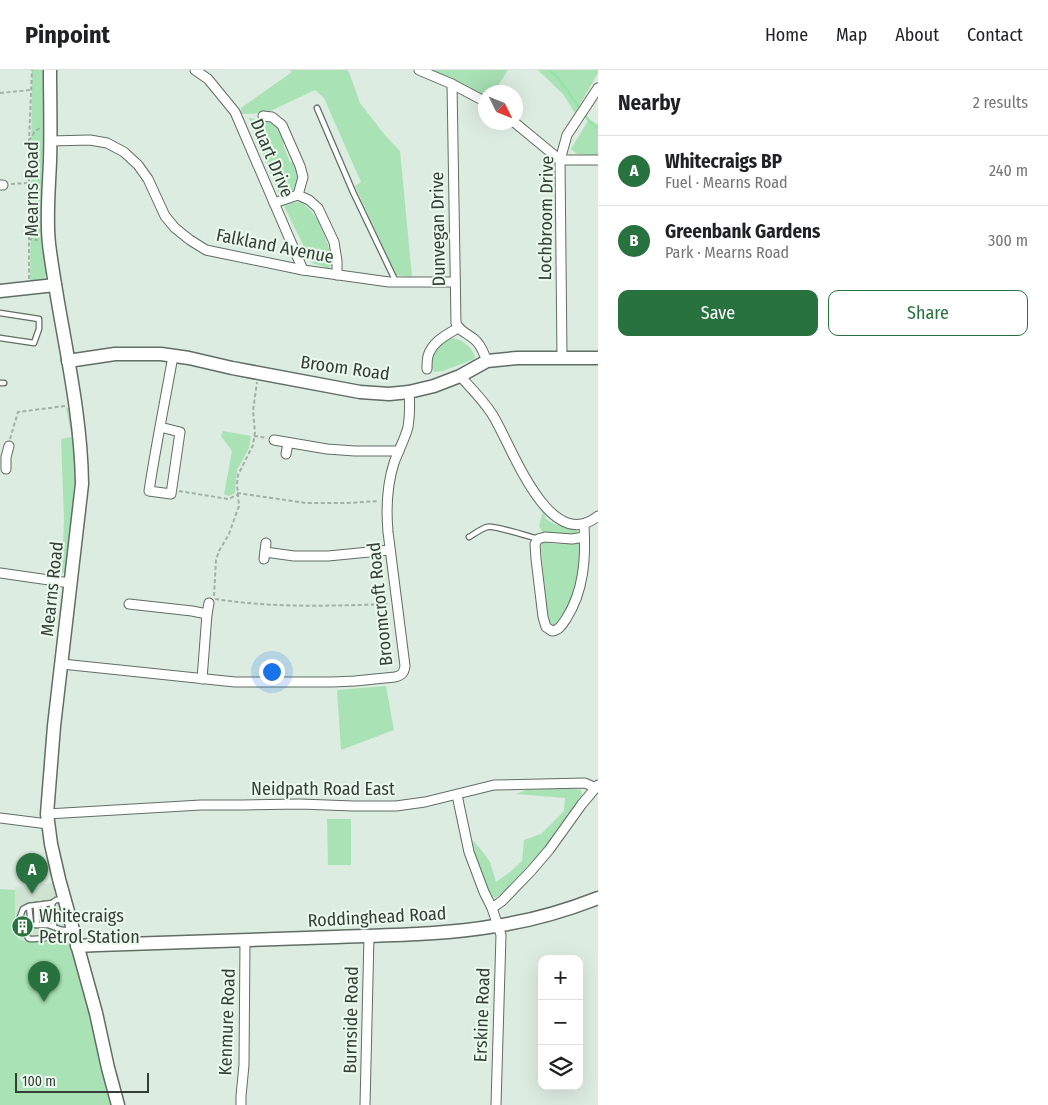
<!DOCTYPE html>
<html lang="en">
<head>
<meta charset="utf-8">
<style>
  body { margin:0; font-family:"Fira Sans Condensed",sans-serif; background:#f2f2f2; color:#202124 }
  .controls { position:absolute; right:15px; bottom:15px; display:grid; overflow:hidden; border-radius:10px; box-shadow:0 5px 20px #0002 }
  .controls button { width:45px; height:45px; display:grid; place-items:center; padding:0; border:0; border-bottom:1px solid #e0e0e0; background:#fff; color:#202124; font:25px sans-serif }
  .compass { position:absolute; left:478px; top:15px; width:45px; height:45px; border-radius:50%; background:#fff; box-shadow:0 5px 20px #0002; rotate:133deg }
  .scale { position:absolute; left:15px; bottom:12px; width:134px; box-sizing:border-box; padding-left:5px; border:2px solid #373e39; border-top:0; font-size:14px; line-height:18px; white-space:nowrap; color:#373e39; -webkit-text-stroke:4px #eafaed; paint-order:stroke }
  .you { position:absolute; left:271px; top:601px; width:18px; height:18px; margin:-12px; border:4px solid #fff; border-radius:50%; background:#1a73e8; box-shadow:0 0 0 8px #1a73e833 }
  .badge { display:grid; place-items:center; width:32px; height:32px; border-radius:50%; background:#28723f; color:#fff; font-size:16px; font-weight:700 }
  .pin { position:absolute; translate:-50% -41px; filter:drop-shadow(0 1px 2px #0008) }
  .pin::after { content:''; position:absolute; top:26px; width:18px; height:15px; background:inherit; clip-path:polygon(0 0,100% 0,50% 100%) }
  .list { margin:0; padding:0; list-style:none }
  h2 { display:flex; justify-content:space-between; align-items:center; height:65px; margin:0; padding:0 20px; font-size:21px }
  h2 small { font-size:16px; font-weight:400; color:#757577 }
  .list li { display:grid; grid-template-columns:32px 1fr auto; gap:15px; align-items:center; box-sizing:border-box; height:70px; padding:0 20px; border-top:1px solid #e0e0e0 }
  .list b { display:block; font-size:19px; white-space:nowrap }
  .list p { margin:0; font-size:16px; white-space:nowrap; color:#757577 }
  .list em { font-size:16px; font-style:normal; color:#757577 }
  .actions { display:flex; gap:10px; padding:15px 20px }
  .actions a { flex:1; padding:11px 0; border:1px solid #28723f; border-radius:10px; text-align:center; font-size:18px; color:#28723f }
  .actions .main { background:#28723f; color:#fff }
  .icon { flex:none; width:28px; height:28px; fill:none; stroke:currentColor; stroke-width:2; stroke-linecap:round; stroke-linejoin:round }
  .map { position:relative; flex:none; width:598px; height:1035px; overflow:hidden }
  header { display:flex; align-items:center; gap:30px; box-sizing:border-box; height:70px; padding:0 25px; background:#fff; border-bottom:1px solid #e0e0e0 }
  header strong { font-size:24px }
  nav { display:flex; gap:28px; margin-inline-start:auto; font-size:18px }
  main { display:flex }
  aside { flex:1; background:#fff }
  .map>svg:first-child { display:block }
  .built { fill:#cee3d2 }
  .green { fill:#a9e2b5 }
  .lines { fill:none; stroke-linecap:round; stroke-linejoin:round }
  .stream { stroke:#93e4a6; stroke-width:2.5 }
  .lane-casing { stroke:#606e63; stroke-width:7 }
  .street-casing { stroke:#606e63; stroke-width:11 }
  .secondary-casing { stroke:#606e63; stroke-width:15 }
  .path { stroke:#a4b0a7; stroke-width:2; stroke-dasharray:4 2.5; stroke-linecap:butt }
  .lane { stroke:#fff; stroke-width:4.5 }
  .street { stroke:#fff; stroke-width:9 }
  .secondary { stroke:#fff; stroke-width:12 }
  .labels { text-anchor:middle; stroke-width:4; stroke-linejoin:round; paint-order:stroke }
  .street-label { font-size:18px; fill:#373e39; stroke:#eafaed }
  .poi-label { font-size:18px; fill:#373e39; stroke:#eafaed; text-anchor:start }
</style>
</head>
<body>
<header>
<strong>Pinpoint</strong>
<nav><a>Home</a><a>Map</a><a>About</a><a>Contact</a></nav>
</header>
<main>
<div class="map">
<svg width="598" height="1035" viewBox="0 0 598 1035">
  <rect width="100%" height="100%" fill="#ddece0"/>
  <path class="built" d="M 54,813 L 66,868 L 65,869 L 29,872 L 18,869 L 15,853 L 15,817 Z"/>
  <g class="green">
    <path d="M 32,0 L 45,0 L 44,152 L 41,175 L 43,177 L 47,203 L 43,211 L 30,214 Z"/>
    <path d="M 290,0 L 347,0 L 349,2 L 360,33 L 384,64 L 400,81 L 412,207 L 396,205 L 355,116 L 361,112 L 324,28 L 315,20 L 266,43 L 241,44 L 241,38 L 292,2 Z"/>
    <path d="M 433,0 L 508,0 L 494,22 L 486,22 L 485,26 Z"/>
    <path d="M 538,0 L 598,0 L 598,3 L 575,43 L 563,24 Z"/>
    <path d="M 249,48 L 270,51 L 278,54 L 285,71 L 283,75 L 290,92 L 296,91 C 297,96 300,103 300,108 C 299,118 289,124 280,127 Z"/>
    <path d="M 589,49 L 598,55 L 598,86 L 577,84 L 571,79 Z"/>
    <path d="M 301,132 C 306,136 311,140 315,146 C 324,158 330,181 333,195 L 328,198 L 312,193 L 284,136 L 292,133 Z"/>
    <path d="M 451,268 C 463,269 470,276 475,286 L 474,289 L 443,301 L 434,302 L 430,291 C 435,280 441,274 451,268 Z"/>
    <path d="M 69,337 L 74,355 L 77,413 L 67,500 L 62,504 L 64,449 L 61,369 L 72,367 L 66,338 Z"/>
    <path d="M 223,361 L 251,366 L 249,378 L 237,400 L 235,423 L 229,426 L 224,424 L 232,381 L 221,366 Z"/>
    <path d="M 543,441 L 546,449 L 556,455 L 576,458 L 578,464 L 569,466 L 544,464 L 539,456 Z"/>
    <path d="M 545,472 L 554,474 L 579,473 L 582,475 L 575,525 L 558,555 L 550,555 L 547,541 L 541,478 L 542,473 Z"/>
    <path d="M 386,616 L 394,660 L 341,680 L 337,620 Z"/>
    <path d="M 572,718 L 581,720 L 582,725 L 548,774 L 502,824 L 495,828 C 482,818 476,786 472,770 L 480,778 L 490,792 L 496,812 L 510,802 L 522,791 L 524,770 L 541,764 L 564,741 L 565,728 L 516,724 L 526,720 Z"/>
    <path d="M 327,749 L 351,749 L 351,795 L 328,795 Z"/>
    <path d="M 0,819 L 15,820 L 15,853 L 18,869 L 29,872 L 65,869 L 66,868 L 81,903 L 112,1035 L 0,1035 Z"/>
  </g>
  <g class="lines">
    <g class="stream">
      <path d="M 549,0 L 558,8 L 581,40"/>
      <path d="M 584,44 L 590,52 L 598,58"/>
    </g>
    <defs>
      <g id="lane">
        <path d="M 317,38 L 353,122 L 396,212"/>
        <path d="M 0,243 L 39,249 L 39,259 L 34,273 L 0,268"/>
        <path d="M 0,313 L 4,313"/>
        <path d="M 469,467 C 474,464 481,459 487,457 C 494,455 527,466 538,469"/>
        <path d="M 62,829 L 56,830 L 52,833 L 29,836 L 31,855 L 48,855 L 62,860 L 71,860"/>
        <path d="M 52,833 L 54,856"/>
        <path d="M 44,834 L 45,855"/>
        <path d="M 36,835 L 37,855"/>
        <path d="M 29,836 L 23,839 L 20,847 L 28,868 L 30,869 C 43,868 52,870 62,860"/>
      </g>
      <g id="street">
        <path d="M 195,0 L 208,9 L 235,42 L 303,200"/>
        <path d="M 419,0 L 452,14 L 486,32"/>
        <path d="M 452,14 L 456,253 C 459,261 467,263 474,269 C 481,274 484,284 487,291"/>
        <path d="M 263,46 L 272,47 L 282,55 L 300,96 L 303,107 L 298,125 L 309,130 L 318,138 L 334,172 L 337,191 L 337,205"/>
        <path d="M 514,52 L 560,90 L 598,90"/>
        <path d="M 50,71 L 90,70 L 107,73 L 124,82 L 138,95 L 148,109 L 165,146 L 175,158 L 190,170 L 206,180 L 303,200 L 389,212 L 455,212"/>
        <path d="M 0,115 L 3,115"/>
        <path d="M 274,133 L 298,125"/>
        <path d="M 562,288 L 560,90 L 567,65 L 598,18"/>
        <path d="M 427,299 C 427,295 427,290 428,286 C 432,272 446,265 458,258"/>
        <path d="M 460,306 C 471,318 483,330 492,344 C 511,373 548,486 598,446"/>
        <path d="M 160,357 L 180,362 L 171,424 L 149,421 C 156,375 165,331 173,286"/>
        <path d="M 274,370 L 327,379 L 355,381 L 399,381"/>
        <path d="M 286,384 L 288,373"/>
        <path d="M 6,399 L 6,387 L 9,376"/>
        <path d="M 584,455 C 586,488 584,521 566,549 C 562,555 559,560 552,561 L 546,557 L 543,547 L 536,489 L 535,474 L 538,469 L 545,467 L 572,469 L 584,467"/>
        <path d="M 265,482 L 294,486 L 328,486 L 390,480"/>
        <path d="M 264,489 L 266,473"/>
        <path d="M 0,503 L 70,513"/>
        <path d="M 129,534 L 192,541 L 207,544"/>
        <path d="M 62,594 L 235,612 L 332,612 L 355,611 L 395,607 C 402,605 404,603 405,596 L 388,462 C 386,439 387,415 394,393 C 398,381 405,369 408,357 C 410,345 410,334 409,322"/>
        <path d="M 202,609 L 207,544 L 209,533"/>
        <path d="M 457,725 L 469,782 L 484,822 L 492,838"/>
        <path d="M 47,744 L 201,735 L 243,735 L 300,734 L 353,736 L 396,736 L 425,732 L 494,715 L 585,713 L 596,718"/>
        <path d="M 0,748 L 48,754"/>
        <path d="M 241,1035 L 241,1026 L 244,995 L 245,870"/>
        <path d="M 365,1035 L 369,866"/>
        <path d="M 496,1035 L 501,865 L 492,838 L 502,831 L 531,801 L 549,780 L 582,734 L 598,715"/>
      </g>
      <g id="secondary">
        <path d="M 50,0 C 50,30 51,61 50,91 C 49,118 46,147 49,174 C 59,254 81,333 82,414 L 54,656 L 47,744 L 51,774 L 59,809 L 96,943 L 108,998 L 118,1035"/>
        <path d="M 0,221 L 55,215"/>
        <path d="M 68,291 L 115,284 L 161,284 L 189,288 L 232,298 L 360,322 L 389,324 L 409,322 L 434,316 L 460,306 L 487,291 L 517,288 L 598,288"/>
        <path d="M 77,876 L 97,875 C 176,873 256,870 336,867 C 389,865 443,865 495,856 C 530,851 565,841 598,828"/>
      </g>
    </defs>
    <use href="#lane" class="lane-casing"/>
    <use href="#street" class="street-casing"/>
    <use href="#secondary" class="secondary-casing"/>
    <g class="path">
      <path d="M 0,23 L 31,20"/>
      <path d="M 29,71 L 35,61 L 40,58"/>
      <path d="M 11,114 L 28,113"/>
      <path d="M 28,169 L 38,170"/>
      <path d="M 29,209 L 29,71 L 32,0"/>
      <path d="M 254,366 L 267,368"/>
      <path d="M 10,369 L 18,342 L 65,336"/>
      <path d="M 179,421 L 228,429 L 237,425"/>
      <path d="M 237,423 L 306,433 L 348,433 L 379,431"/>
      <path d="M 214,526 L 216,490 L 219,481 L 229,464 L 235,447 L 239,436 L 237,414 L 238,405 L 253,375 L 255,362 L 253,341 L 257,312"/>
      <path d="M 215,529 C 272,538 331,536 388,534"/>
    </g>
    <use href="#lane" class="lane"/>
    <use href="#street" class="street"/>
    <use href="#secondary" class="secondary"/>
  </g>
  <defs>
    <symbol id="building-disc" viewBox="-11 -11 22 22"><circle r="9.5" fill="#28723f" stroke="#eafaed"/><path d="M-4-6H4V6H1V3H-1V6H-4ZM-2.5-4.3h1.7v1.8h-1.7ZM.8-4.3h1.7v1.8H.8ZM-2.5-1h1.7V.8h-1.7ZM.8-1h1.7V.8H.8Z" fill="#fff"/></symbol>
  </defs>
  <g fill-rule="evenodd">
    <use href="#building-disc" x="10" y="844" width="25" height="25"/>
  </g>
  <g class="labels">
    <g class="street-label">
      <text transform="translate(272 88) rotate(67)" y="6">Duart Drive</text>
      <text transform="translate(32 119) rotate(-90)" y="6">Mearns Road</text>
      <text transform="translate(546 148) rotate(-89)" y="6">Lochbroom Drive</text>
      <text transform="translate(438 159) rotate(-91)" y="6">Dunvegan Drive</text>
      <text transform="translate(275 176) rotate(11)" y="6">Falkland Avenue</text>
      <text transform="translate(345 298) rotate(8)" y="6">Broom Road</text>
      <text transform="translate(52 519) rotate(-84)" y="6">Mearns Road</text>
      <text transform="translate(380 534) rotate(-96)" y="6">Broomcroft Road</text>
      <text x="323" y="725">Neidpath Road East</text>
      <text transform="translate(377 847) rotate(-3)" y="6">Roddinghead Road</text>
      <text transform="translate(482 945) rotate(-88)" y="6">Erskine Road</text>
      <text transform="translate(351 950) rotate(-89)" y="6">Burnside Road</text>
      <text transform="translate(227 952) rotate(-88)" y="6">Kenmure Road</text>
    </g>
    <g class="poi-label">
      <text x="39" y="852">Whitecraigs<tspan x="39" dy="21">Petrol Station</tspan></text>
    </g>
  </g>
</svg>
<div class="controls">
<button>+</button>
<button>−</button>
<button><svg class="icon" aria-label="layers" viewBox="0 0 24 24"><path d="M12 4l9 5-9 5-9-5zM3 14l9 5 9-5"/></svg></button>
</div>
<svg class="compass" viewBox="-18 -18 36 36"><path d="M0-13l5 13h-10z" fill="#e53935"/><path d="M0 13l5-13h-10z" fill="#757577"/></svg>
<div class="scale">100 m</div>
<div class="you"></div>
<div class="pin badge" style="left:32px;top:824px">A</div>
<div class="pin badge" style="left:44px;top:932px">B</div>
</div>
<aside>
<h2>Nearby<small>2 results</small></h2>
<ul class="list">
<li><span class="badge">A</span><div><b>Whitecraigs BP</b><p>Fuel · Mearns Road</p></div><em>240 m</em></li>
<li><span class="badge">B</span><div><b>Greenbank Gardens</b><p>Park · Mearns Road</p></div><em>300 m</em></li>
</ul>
<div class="actions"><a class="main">Save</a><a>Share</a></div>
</aside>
</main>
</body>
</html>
